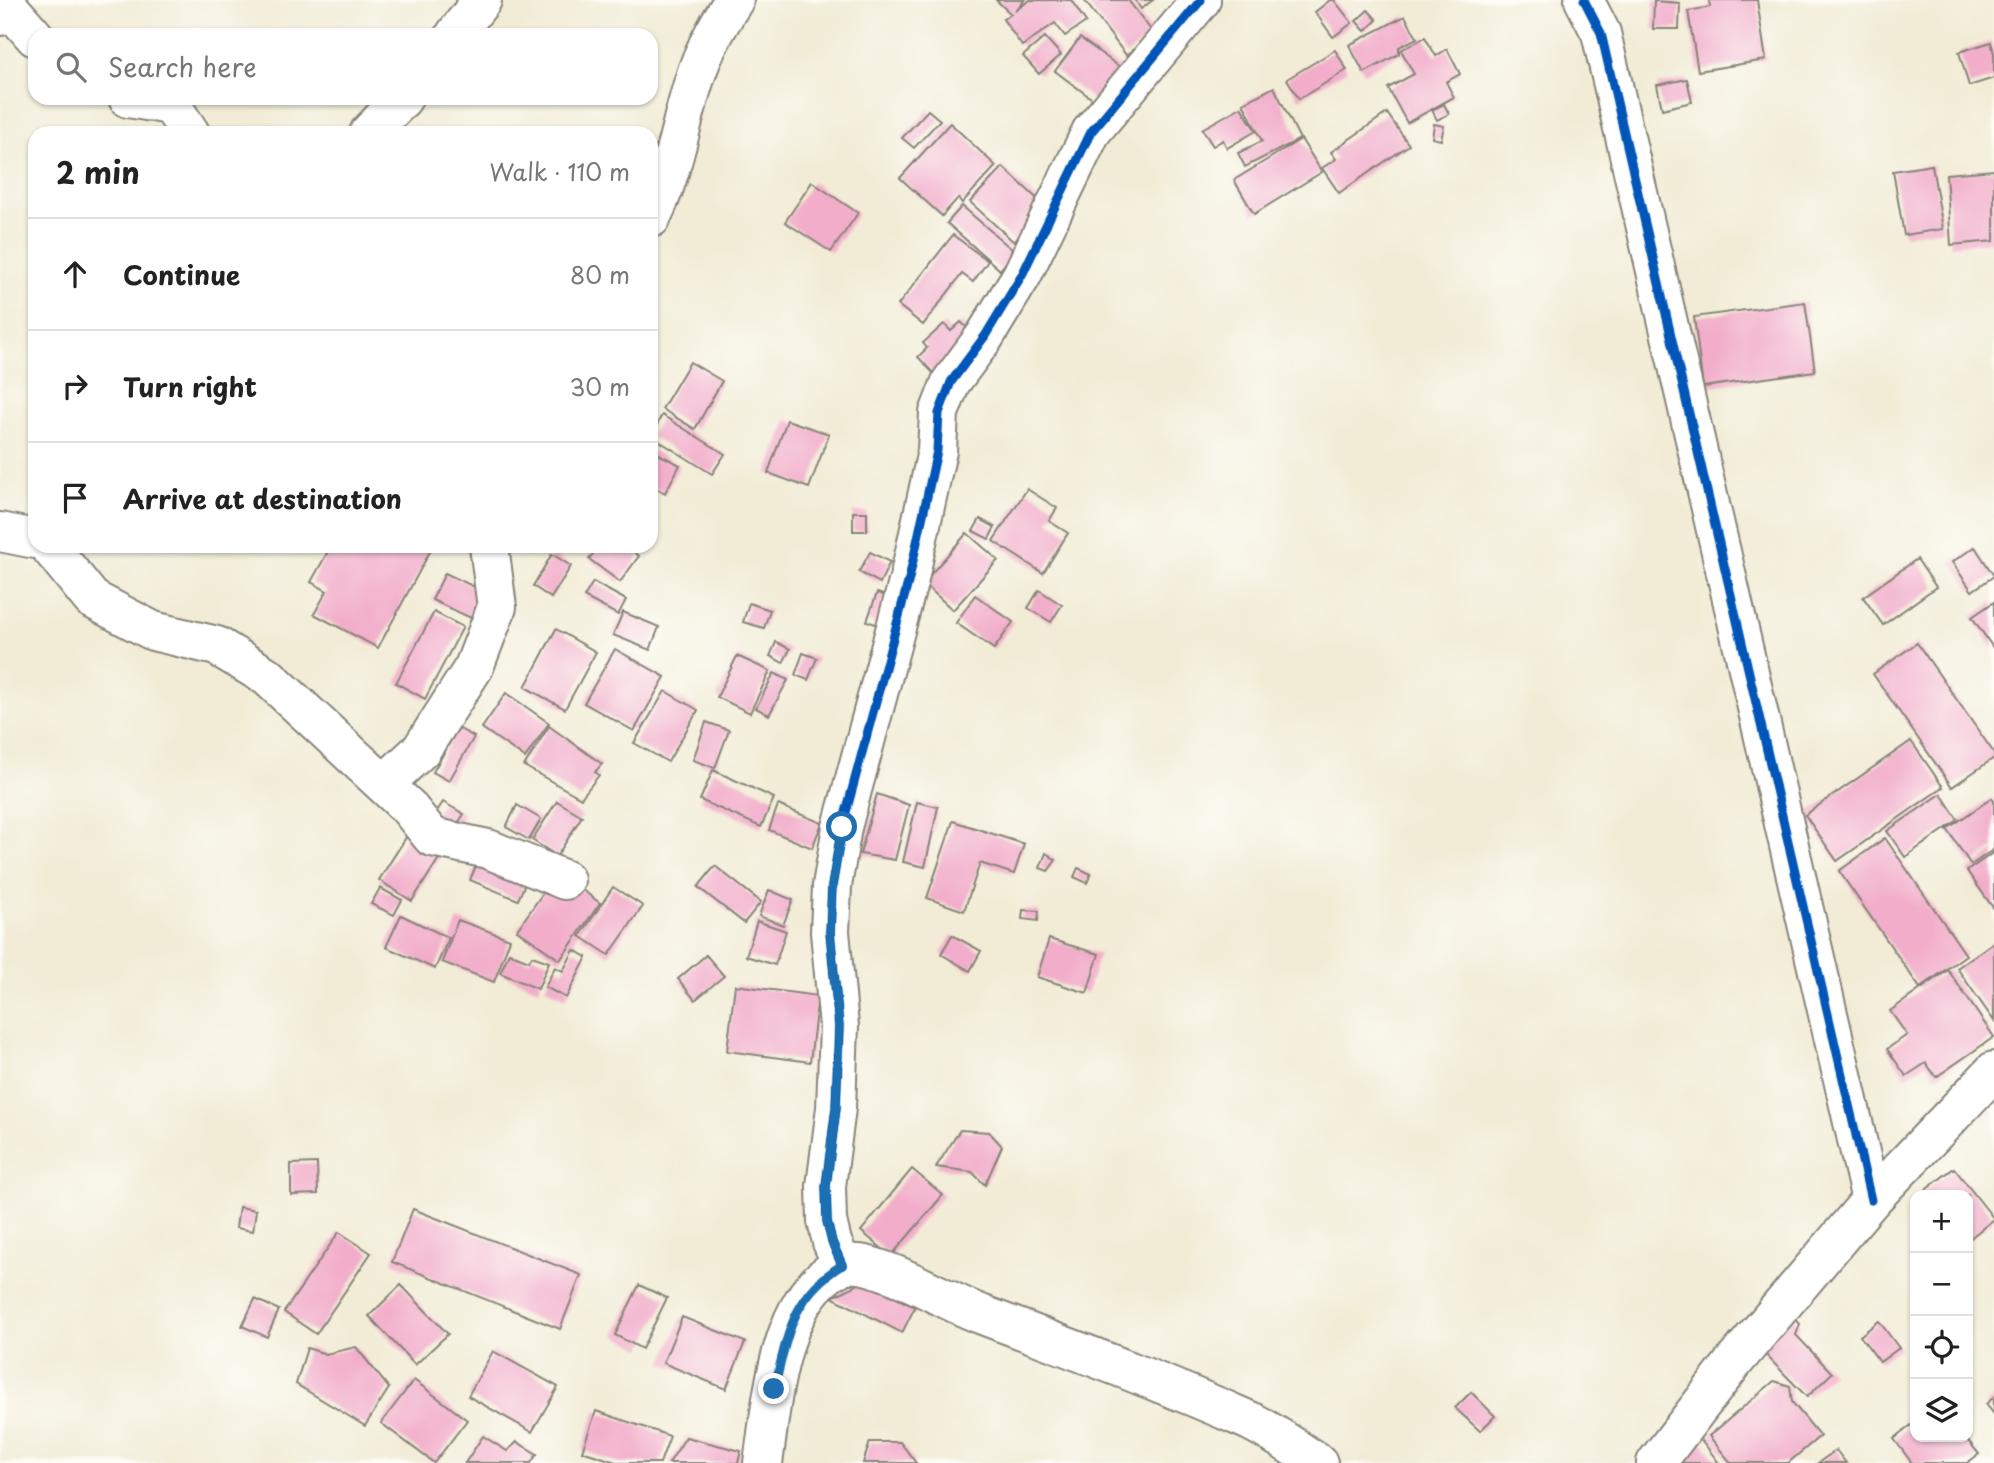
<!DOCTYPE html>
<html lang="en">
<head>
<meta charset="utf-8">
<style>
  body { margin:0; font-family:"Playpen Sans",sans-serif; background:#f2f2f2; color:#222 }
  .controls { position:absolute; right:21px; bottom:21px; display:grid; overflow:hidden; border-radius:14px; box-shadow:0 2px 5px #0004 }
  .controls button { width:63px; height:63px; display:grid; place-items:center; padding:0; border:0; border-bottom:2px solid #e0e0e0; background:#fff; color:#222; font:35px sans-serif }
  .stop { position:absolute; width:21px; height:21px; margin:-16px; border:5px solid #1f6fb2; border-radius:50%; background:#fff }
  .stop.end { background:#1f6fb2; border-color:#fff; box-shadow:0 2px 7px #0008 }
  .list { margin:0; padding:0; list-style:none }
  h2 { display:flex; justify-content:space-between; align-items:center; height:91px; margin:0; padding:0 28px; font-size:30px }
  h2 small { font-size:23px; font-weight:400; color:#767676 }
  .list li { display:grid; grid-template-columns:46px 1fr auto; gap:21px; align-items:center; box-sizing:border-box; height:112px; padding:0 28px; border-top:2px solid #e0e0e0 }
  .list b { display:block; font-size:26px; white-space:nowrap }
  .list em { font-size:23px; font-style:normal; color:#767676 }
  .icon { flex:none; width:38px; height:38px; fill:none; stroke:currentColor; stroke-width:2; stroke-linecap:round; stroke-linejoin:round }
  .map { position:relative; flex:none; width:1994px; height:1463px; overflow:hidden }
  .search { position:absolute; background:#fff; box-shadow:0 2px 5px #0004; left:28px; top:28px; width:630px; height:77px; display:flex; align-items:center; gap:18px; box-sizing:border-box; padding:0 24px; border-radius:21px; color:#767676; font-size:26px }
  .panel { position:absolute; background:#fff; box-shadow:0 2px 5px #0004; left:28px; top:126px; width:630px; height:427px; border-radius:21px }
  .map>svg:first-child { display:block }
  .building { fill:#f2adca }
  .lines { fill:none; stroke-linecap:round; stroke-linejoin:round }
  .minor-casing { stroke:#878479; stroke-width:42 }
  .minor { stroke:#fff; stroke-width:38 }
  .cycleway-casing { stroke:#fdfcf7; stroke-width:13 }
  .cycleway { stroke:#0057b8; stroke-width:9 }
  .route { stroke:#1f6fb2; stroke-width:9 }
</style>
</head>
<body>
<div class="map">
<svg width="1994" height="1463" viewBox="0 0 1994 1463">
  <rect width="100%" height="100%" fill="#fdfcf7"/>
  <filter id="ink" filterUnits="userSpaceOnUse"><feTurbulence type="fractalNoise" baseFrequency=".0143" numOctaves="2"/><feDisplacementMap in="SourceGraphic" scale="14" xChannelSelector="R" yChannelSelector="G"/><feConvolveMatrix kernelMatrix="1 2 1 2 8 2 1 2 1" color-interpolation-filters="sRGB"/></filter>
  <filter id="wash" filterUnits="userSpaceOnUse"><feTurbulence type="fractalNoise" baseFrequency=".00686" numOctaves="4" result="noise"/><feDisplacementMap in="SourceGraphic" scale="28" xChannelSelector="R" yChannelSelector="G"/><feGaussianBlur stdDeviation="1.57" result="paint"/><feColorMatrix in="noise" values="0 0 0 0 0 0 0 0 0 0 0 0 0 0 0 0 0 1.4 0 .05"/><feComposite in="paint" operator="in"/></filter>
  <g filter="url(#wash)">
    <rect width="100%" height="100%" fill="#f2ecd6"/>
    <g id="blocks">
      <g class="building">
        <path d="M 996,0 L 1025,0 L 1015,11 L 1030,0 L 1071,0 L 1086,22 L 1065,36 L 1055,23 L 1022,46 L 1003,19 L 1011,14 Z"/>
        <path d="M 1084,0 L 1128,0 L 1154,34 L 1126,55 Z"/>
        <path d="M 1135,0 L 1153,0 L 1141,9 Z"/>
        <path d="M 1330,0 L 1334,0 L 1352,23 L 1333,37 L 1315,12 Z"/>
        <path d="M 1709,0 L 1757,0 L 1766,60 L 1698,71 L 1688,11 L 1710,7 Z"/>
        <path d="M 1654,1 L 1680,3 L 1679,29 L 1653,29 Z"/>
        <path d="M 1368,10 L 1377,20 L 1365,31 L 1356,21 Z"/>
        <path d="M 1405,16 L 1417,38 L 1399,47 L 1399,54 L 1364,73 L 1349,45 Z"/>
        <path d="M 1045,37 L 1061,55 L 1039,74 L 1023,56 Z"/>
        <path d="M 1425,37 L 1436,56 L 1447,49 L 1460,74 L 1446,82 L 1454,97 L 1407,123 L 1388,88 L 1414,74 L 1401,50 Z"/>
        <path d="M 1080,38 L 1128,73 L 1103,107 L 1055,71 Z"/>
        <path d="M 1991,42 L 1994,53 L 1994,78 L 1969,86 L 1959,52 Z"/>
        <path d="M 1335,50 L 1347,70 L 1299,99 L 1287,79 Z"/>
        <path d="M 1687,79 L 1692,102 L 1662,109 L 1657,85 Z"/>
        <path d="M 1274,87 L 1300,139 L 1245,167 L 1238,153 L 1262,141 L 1243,103 Z"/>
        <path d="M 1444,104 L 1449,114 L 1437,120 L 1432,110 Z"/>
        <path d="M 1241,107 L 1256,131 L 1227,148 L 1223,140 L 1213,146 L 1202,129 Z"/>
        <path d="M 928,110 L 940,120 L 914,148 L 902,138 Z"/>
        <path d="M 1387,113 L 1409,145 L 1339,193 L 1322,168 L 1336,159 L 1331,152 Z"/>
        <path d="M 950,123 L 996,166 L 962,203 L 958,198 L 942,216 L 900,178 Z"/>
        <path d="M 1434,124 L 1444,126 L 1441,140 L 1432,138 Z"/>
        <path d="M 1301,139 L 1322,172 L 1254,214 L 1234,180 Z"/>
        <path d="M 1932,165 L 1943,229 L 1904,235 L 1893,171 Z"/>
        <path d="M 1003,167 L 1046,207 L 1014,242 L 970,202 Z"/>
        <path d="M 1994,170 L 1994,241 L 1951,245 L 1946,174 Z"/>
        <path d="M 812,182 L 858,213 L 831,252 L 785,222 Z"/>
        <path d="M 962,206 L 1015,252 L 1000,270 L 947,223 Z"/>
        <path d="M 953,235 L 988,261 L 973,282 L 962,274 L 923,325 L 898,305 Z"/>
        <path d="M 1805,302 L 1815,371 L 1703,387 L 1694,317 Z"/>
        <path d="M 961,322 L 977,338 L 934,374 L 918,357 L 927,348 L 923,343 L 944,324 L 951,331 Z"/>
        <path d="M 690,362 L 722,381 L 695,429 L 662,409 Z"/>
        <path d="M 662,415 L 725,454 L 712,474 L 651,436 Z"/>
        <path d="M 787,420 L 829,434 L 809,488 L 768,473 Z"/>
        <path d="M 651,450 L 680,465 L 665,493 L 651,486 Z"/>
        <path d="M 1027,489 L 1057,508 L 1049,521 L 1068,533 L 1043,573 L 993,541 Z"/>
        <rect x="853" y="512" width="14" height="19"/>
        <path d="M 980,519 L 995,527 L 989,539 L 973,531 Z"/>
        <path d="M 967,533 L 998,560 L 953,610 L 923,583 Z"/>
        <path d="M 331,546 L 433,546 L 378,648 L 314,614 L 327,591 L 311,582 Z"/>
        <path d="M 599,546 L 625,546 L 639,556 L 620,582 L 589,559 Z"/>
        <path d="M 1975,547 L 1994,576 L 1972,591 L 1952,562 Z"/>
        <path d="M 870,552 L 890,562 L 880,583 L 859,572 Z"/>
        <path d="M 552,554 L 571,566 L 551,598 L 533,586 Z"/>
        <path d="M 1917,559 L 1936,587 L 1883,625 L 1863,597 Z"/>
        <path d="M 445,573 L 483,591 L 471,618 L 432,600 Z"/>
        <path d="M 593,582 L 626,600 L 618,615 L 584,597 Z"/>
        <path d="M 1039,590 L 1062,605 L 1051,622 L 1028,608 Z"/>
        <path d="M 877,593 L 896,599 L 886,628 L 867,621 Z"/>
        <path d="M 975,595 L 1013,622 L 994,649 L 956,623 Z"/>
        <path d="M 1994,602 L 1994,649 L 1972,617 Z"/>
        <path d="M 749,603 L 770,610 L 764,628 L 743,622 Z"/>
        <path d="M 434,612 L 463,627 L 425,699 L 396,683 Z"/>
        <path d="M 623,612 L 659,627 L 650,650 L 613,635 Z"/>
        <path d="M 556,629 L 596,652 L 565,709 L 525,687 Z"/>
        <path d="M 776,642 L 790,649 L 783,663 L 770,656 Z"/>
        <path d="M 1917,643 L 1994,753 L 1994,758 L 1952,787 L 1873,674 Z"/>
        <path d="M 615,649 L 665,677 L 634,731 L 584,703 Z"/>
        <path d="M 803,653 L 817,658 L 808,680 L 795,675 Z"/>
        <path d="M 737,656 L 770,671 L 750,713 L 717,697 Z"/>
        <path d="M 774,673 L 788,680 L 769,715 L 756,708 Z"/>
        <path d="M 665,691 L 698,710 L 668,762 L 634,743 Z"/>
        <path d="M 506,693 L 549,723 L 525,758 L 482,728 Z"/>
        <path d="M 706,722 L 729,730 L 715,768 L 693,760 Z"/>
        <path d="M 549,726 L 602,764 L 595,772 L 599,775 L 581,798 L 524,766 Z"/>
        <path d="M 458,728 L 474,737 L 449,781 L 433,772 Z"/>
        <path d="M 1911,741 L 1943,787 L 1837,861 L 1805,815 Z"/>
        <path d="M 713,770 L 774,798 L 761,827 L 700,800 Z"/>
        <path d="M 877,794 L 909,805 L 895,860 L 860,854 Z"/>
        <path d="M 1941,794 L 1958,820 L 1905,857 L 1887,831 Z"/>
        <path d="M 1992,798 L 1994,801 L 1994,849 L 1971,865 L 1947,829 Z"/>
        <path d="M 557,801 L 582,816 L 557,856 L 532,840 Z"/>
        <path d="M 443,802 L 464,814 L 451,834 L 430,822 Z"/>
        <path d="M 917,802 L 938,807 L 925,867 L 903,862 Z"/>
        <path d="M 517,805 L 541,819 L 529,840 L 506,827 Z"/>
        <path d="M 778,805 L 822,823 L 812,848 L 769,830 Z"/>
        <path d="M 953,821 L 1024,844 L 1014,874 L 980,863 L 964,911 L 927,898 Z"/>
        <path d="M 412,828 L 445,849 L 412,901 L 379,880 Z"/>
        <path d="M 1885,838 L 1966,955 L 1920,988 L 1839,871 Z"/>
        <path d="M 1994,852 L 1994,909 L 1967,871 Z"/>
        <path d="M 1046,853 L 1056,860 L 1048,871 L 1040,868 Z"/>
        <path d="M 480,856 L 528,877 L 518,900 L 470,880 Z"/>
        <path d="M 715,866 L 761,902 L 744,923 L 698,887 Z"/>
        <path d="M 1078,868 L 1091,874 L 1087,883 L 1074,877 Z"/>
        <path d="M 552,880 L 574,884 L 600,903 L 560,960 L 517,930 Z"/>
        <path d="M 613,887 L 643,906 L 609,955 L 580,936 Z"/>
        <path d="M 380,888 L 402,900 L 394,915 L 371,904 Z"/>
        <path d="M 769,890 L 793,900 L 783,925 L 759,916 Z"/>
        <path d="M 1023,910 L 1039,911 L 1038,921 L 1022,919 Z"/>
        <path d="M 401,915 L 449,938 L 435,969 L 386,947 Z"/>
        <path d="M 458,920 L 510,939 L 494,982 L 442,962 Z"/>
        <path d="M 757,921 L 786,931 L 775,965 L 746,956 Z"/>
        <path d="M 952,935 L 981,951 L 970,971 L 941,954 Z"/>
        <path d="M 1049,939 L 1099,954 L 1087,993 L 1037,977 Z"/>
        <path d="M 1994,942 L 1994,1021 L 1957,968 Z"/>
        <path d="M 574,950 L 587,957 L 566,998 L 545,987 L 555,967 L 563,971 Z"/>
        <path d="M 509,953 L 529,961 L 532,956 L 549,962 L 538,989 L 500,973 Z"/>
        <path d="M 706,955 L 724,976 L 695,1000 L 678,979 Z"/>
        <path d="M 1948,970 L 1994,1037 L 1936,1077 L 1926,1063 L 1906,1076 L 1887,1049 L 1907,1035 L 1890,1011 Z"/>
        <path d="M 735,985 L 818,996 L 810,1062 L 727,1051 Z"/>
        <path d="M 960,1130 L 989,1132 L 1002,1146 L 985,1185 L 972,1172 L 936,1167 Z"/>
        <path d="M 317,1163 L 318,1194 L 291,1195 L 291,1164 Z"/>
        <path d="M 1954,1168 L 1994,1219 L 1968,1240 L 1968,1195 L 1919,1195 Z"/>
        <path d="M 912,1169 L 943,1195 L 891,1256 L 861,1231 Z"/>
        <path d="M 239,1207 L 256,1210 L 253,1231 L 236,1228 Z"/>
        <path d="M 413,1209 L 581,1275 L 560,1329 L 392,1262 Z"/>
        <path d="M 339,1232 L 371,1253 L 316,1334 L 284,1312 Z"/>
        <path d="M 863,1282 L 915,1307 L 902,1333 L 832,1297 Z"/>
        <path d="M 401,1285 L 448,1334 L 415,1365 L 369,1316 Z"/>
        <path d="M 639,1285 L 667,1298 L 642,1349 L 615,1335 Z"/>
        <path d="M 255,1299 L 279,1310 L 267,1337 L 242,1326 Z"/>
        <path d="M 1789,1312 L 1800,1324 L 1796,1335 L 1832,1373 L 1807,1397 L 1755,1344 Z"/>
        <path d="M 682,1317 L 745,1342 L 726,1389 L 663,1363 Z"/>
        <path d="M 1879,1321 L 1899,1348 L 1880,1362 L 1860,1336 Z"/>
        <path d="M 356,1347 L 389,1388 L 365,1426 L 296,1384 L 307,1348 L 326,1354 Z"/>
        <path d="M 493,1351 L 558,1387 L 532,1432 L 468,1396 Z"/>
        <path d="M 414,1380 L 467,1420 L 434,1463 L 381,1423 Z"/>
        <path d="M 1774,1381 L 1790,1386 L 1792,1402 L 1820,1436 L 1788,1463 L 1731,1463 L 1709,1436 Z"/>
        <path d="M 1471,1392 L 1495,1416 L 1480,1431 L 1455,1408 Z"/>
        <path d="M 1994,1397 L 1994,1414 L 1986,1404 Z"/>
        <path d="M 596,1411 L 670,1436 L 660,1463 L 619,1463 L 582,1451 Z"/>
        <path d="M 1915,1422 L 1915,1437 L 1965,1437 L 1979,1454 L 1967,1463 L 1912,1463 L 1894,1439 Z"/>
        <path d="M 1693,1429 L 1719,1463 L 1670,1463 Z"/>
        <path d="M 483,1436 L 507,1451 L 517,1442 L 537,1454 L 531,1463 L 465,1463 Z"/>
        <path d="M 686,1437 L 741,1451 L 738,1463 L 669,1463 Z"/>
        <path d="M 870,1442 L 900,1442 L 916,1463 L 863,1463 Z"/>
        <path d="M 1836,1450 L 1846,1463 L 1818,1463 Z"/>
      </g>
    </g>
  </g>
  <g filter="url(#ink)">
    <use href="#blocks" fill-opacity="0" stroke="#878479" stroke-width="2"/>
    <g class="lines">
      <defs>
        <g id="minor">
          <path d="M 1584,0 L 1601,33 L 1871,1200"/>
          <path d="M 0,16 L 7,5 L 35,37"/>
          <path d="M 455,35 L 482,0"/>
          <path d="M 128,98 L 171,105 L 190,133"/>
          <path d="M 369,133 L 403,98"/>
          <path d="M 651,218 C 673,175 680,124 695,78 C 703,51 719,23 734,0"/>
          <path d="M 0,532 L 35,539"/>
          <path d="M 49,546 L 92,599 L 153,631 L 217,646 L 268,677 L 408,807 L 432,837 L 488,849 L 565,880"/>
          <path d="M 384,784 L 421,750 L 474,667 L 497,607 L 489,546"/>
          <path d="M 842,1265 L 832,1242 L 827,1221 L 826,1186 L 836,1108 L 839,1026 L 830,932 L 832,886 L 842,827 L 909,579 L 937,451 L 939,413 L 951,382 L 985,336 L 1022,275 L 1091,132 L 1201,0"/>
          <path d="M 763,1463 C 772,1403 778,1298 839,1267 C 846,1263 858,1263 865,1265 C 906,1275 943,1300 983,1315 C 1072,1349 1162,1382 1250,1421 C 1273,1432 1296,1449 1318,1463"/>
          <path d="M 1656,1463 L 1733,1363 L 1871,1200 L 1994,1071"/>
        </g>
      </defs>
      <use href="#minor" class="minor-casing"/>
      <use href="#minor" class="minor"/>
      <defs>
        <g id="cycleway">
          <path d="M 1584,0 L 1601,33 L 1871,1200"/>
          <path d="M 842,1265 L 832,1242 L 827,1221 L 826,1186 L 836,1108 L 839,1026 L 830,932 L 832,886 L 842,827 L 909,579 L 937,451 L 939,413 L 951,382 L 985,336 L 1022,275 L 1091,132 L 1201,0"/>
        </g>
      </defs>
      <use href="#cycleway" class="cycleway-casing"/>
      <use href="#cycleway" class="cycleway"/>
    </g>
  </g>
  <g class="lines" filter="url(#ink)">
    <path class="route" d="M 774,1389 C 788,1335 791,1297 842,1265 L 832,1242 L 827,1221 L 826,1186 L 836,1108 L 839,1026 L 830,932 L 832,886 L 842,827"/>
  </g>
</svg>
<div class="controls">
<button>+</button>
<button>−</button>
<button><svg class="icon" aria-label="locate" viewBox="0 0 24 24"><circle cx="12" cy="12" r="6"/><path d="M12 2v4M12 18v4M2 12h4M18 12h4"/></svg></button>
<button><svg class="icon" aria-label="layers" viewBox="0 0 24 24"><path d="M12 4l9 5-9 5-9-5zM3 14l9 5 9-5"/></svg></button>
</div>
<div class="stop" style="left:842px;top:827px"></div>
<div class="stop end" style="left:774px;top:1389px"></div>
<div class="search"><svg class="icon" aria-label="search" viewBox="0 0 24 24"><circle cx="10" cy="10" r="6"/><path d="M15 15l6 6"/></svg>Search here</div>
<section class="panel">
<h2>2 min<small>Walk · 110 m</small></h2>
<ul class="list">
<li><svg class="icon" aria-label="ahead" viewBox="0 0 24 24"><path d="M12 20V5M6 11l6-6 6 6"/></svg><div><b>Continue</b></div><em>80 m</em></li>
<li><svg class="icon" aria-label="right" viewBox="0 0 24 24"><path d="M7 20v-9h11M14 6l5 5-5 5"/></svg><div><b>Turn right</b></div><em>30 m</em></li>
<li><svg class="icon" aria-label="arrive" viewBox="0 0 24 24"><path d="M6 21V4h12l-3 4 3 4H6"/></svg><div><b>Arrive at destination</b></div></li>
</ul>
</section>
</div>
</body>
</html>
